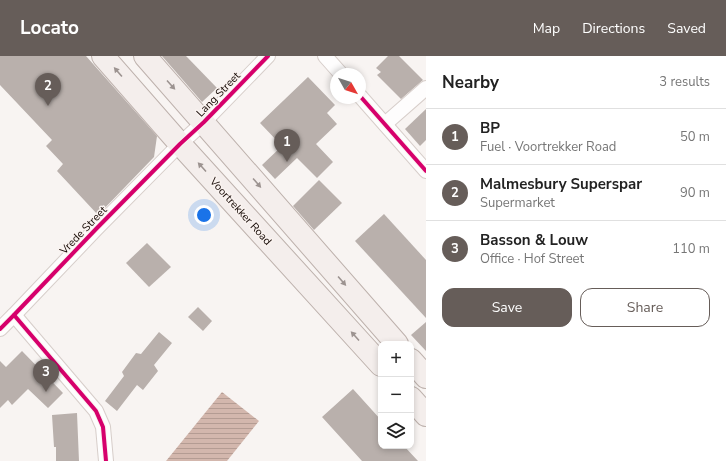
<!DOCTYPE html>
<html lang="en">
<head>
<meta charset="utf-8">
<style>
  body { margin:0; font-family:"Nunito Sans",sans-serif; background:#f2f2f2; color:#222 }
  .controls { position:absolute; right:12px; bottom:12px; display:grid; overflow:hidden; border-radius:8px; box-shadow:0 2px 6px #0003 }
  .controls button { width:36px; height:36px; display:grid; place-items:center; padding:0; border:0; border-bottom:1px solid #e0e0e0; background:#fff; color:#222; font:20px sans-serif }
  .compass { position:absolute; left:330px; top:12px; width:36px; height:36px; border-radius:50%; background:#fff; box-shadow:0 2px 6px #0003; rotate:129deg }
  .you { position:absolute; left:204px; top:159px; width:14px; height:14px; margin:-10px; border:3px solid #fff; border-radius:50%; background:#1a73e8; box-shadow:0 0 0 6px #1a73e833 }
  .badge { display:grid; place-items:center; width:26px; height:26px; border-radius:50%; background:#665d59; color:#fff; font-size:13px; font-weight:700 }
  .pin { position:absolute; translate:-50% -33px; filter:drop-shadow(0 1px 2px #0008) }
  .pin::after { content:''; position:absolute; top:21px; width:14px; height:12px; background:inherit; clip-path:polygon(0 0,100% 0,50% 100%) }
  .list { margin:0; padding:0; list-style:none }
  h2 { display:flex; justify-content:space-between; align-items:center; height:52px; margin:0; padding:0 16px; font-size:17px }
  h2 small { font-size:13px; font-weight:400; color:#767676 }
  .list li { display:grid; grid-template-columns:26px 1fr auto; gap:12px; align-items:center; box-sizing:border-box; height:56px; padding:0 16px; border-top:1px solid #e0e0e0 }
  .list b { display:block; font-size:15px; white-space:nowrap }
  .list p { margin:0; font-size:13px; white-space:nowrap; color:#767676 }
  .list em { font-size:13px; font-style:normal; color:#767676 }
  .actions { display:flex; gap:8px; padding:12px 16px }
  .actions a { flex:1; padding:9px 0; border:1px solid #665d59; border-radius:12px; text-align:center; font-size:14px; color:#665d59 }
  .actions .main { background:#665d59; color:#fff }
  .icon { flex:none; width:22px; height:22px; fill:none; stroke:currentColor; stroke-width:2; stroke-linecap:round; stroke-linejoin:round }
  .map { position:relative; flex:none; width:426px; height:405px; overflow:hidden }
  header { display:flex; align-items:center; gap:24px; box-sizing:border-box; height:56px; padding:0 20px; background:#665d59; color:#fff }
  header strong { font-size:19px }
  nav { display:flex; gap:22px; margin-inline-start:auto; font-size:14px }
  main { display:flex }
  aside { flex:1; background:#fff }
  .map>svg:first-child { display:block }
  .water { fill:url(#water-rules) }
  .building { fill:#b9b0ac }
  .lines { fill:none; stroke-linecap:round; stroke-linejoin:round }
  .minor-casing { stroke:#d7ceca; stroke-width:16 }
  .primary-casing { stroke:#bdb1ac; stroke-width:24 }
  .minor { stroke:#fefdfd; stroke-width:14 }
  .primary { stroke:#f4eeec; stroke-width:22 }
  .cycleway-casing { stroke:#faf3f0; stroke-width:6 }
  .cycleway { stroke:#d6006c; stroke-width:4 }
  .oneway { fill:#9c9390 }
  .labels { text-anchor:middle; stroke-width:3; stroke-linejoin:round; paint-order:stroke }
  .street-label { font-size:11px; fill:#170b06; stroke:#faf3f0 }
</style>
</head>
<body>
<header>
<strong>Locato</strong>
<nav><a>Map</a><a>Directions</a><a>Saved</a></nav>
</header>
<main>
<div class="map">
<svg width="426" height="405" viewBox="0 0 426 405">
  <defs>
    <pattern id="water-rules" width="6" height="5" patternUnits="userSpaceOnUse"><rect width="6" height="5" fill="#d3b7ad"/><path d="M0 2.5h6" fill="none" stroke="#b49c93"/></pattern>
  </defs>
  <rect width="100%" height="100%" fill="#f8f4f2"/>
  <path class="water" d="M 222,336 L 259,365 L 227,405 L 166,405 Z"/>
  <g class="building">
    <path d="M 0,0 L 86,0 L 157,80 L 154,101 L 98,159 L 57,115 L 63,108 L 46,90 L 52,84 L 0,29 Z"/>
    <path d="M 162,0 L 186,0 L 217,32 L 202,46 Z"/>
    <path d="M 388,0 L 399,0 L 423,24 L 401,43 L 377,19 L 381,16 L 376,12 Z"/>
    <path d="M 308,21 L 335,49 L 327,57 L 337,68 L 316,88 L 333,106 L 317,122 L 297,102 L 275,123 L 262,109 L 282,90 L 260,67 Z"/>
    <path d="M 426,53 L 426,84 L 420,90 L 405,73 Z"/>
    <path d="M 319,124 L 342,147 L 314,174 L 293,150 Z"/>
    <path d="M 384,158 L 426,204 L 426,262 L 355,185 Z"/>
    <path d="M 147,187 L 171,211 L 149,231 L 126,207 Z"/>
    <path d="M 198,251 L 212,265 L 203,275 L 188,261 Z"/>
    <path d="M 426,266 L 426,295 L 411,279 Z"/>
    <path d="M 159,276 L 172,287 L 154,309 L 158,315 L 143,334 L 137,329 L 117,355 L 105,345 L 124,320 L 122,316 L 136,297 L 141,298 Z"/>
    <path d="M 22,295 L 63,337 L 48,352 L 28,333 L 12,349 L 8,344 L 0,352 L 0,305 L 6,311 Z"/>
    <path d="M 353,333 L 381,364 L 381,390 L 404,390 L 418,405 L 362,405 L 322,361 Z"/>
    <path d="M 77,357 L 79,405 L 56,405 L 56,391 L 54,391 L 52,359 Z"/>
  </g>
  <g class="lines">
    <defs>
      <g id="minor">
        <path d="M 325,0 L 341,18"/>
        <path d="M 360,40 L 426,115"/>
        <path d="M 385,68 L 426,32"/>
        <path d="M 14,259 L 96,355 L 103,371 L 106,405"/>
        <path d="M 0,273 L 14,259 L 96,173 L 180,88 L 204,66 L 268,0"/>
      </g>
      <g id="primary">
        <path d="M 103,0 L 180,88 L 381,309"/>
        <path d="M 145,0 L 397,288"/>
        <path d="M 411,304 L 426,321"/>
        <path d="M 411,342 L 426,359"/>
      </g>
    </defs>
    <use href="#minor" class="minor-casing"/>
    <use href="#primary" class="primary-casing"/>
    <use href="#minor" class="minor"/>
    <use href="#primary" class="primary"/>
    <defs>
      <g id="cycleway">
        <path d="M 360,40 L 426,115"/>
        <path d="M 14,259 L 96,355 L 103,371 L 106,405"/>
        <path d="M 0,273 L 14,259 L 96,173 L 180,88 L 204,66 L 268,0"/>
      </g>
    </defs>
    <use href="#cycleway" class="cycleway-casing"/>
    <use href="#cycleway" class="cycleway"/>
  </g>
  <defs><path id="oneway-solid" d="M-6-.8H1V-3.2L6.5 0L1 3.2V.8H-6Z"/></defs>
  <g class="oneway">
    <use href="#oneway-solid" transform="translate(118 16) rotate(-131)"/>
    <use href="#oneway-solid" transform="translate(171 29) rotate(48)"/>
    <use href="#oneway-solid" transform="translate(202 111) rotate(-132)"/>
    <use href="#oneway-solid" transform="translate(257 127) rotate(49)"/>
    <use href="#oneway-solid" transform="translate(342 225) rotate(49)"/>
    <use href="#oneway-solid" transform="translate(355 280) rotate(-132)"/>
  </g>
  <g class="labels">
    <g class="street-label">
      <text transform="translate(218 38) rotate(-46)" y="4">Lang Street</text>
      <text transform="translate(241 155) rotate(48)" y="4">Voortrekker Road</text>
      <text transform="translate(83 174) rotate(-46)" y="4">Vrede Street</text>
    </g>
  </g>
</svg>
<div class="controls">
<button>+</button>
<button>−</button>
<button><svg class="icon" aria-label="layers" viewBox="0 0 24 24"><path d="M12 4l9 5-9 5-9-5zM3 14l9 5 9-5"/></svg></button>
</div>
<svg class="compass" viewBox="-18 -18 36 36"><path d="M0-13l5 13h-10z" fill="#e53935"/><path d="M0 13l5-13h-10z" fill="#767676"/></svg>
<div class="you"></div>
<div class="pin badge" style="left:287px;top:106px">1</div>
<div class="pin badge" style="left:48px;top:50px">2</div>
<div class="pin badge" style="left:46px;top:336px">3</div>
</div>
<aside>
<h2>Nearby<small>3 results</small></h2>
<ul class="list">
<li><span class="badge">1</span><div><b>BP</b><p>Fuel · Voortrekker Road</p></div><em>50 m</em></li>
<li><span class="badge">2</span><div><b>Malmesbury Superspar</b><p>Supermarket</p></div><em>90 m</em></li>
<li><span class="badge">3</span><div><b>Basson &amp; Louw</b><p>Office · Hof Street</p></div><em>110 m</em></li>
</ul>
<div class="actions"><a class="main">Save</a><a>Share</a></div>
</aside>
</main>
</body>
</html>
